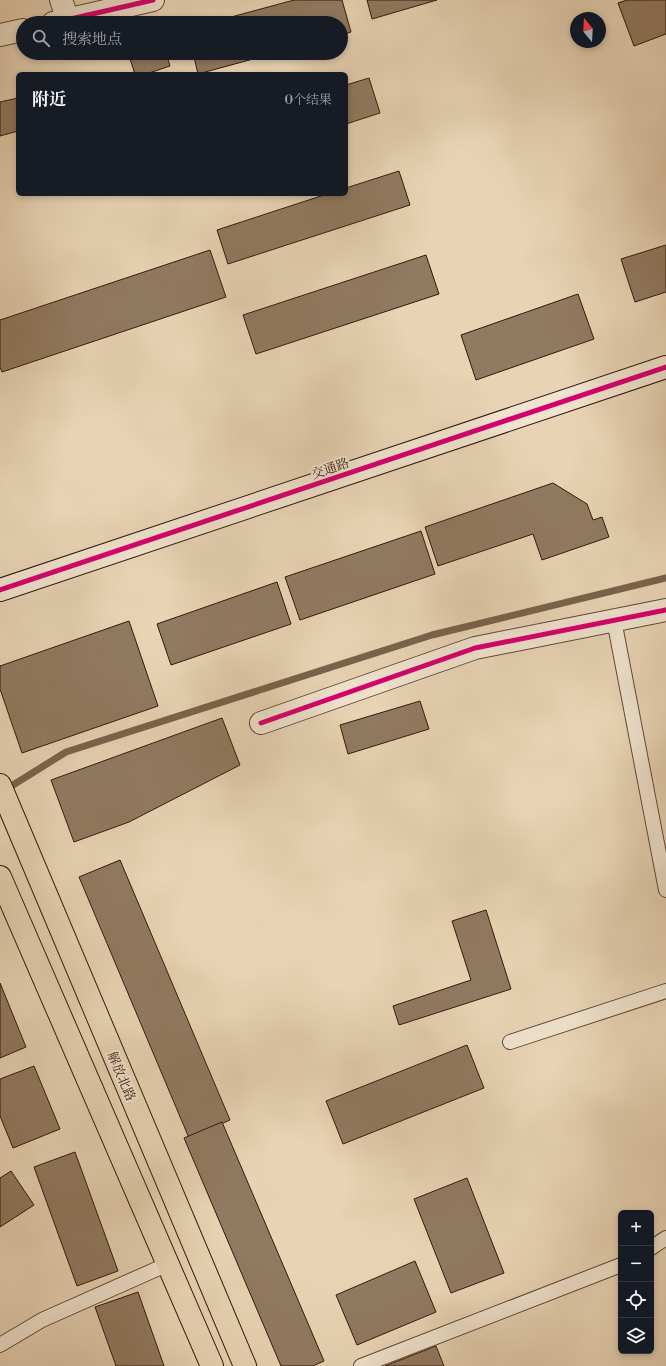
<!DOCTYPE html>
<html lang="zh">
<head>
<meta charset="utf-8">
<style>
  body { margin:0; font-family:"Libre Bodoni","Noto Serif SC",serif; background:#20242c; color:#f1f3f6 }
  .controls { position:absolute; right:12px; bottom:12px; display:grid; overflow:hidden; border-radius:6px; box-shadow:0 2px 6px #0003 }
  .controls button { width:36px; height:36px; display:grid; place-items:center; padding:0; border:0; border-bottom:1px solid #363941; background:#171b24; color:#f1f3f6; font:20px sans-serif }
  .compass { position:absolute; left:570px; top:12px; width:36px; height:36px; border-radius:50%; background:#171b24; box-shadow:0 2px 6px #0003; rotate:342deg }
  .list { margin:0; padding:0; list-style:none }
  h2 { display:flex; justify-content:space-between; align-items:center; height:52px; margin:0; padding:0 16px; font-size:17px }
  h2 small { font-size:13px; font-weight:400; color:#9ea1a6 }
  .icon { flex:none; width:22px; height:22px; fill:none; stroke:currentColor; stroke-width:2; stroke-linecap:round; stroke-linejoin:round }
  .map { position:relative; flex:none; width:666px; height:1366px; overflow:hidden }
  .search { position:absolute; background:#171b24; box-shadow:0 2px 6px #0003; left:16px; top:16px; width:332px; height:44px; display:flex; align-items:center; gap:10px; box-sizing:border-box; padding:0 14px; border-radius:22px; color:#9ea1a6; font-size:15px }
  .panel { position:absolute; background:#171b24; box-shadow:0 2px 6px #0003; left:16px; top:72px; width:332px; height:124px; border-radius:6px }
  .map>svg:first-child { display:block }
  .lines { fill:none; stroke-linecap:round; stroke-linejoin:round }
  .stream { stroke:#7a634c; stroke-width:7 }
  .building { fill:#917a62; stroke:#331908 }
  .lane-casing { stroke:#604833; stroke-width:16 }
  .street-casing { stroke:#604833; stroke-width:24 }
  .secondary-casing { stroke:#331908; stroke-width:24 }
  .primary-casing { stroke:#331908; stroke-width:24 }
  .lane { stroke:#f0e3cf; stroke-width:14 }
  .street { stroke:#f0e3cf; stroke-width:22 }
  .secondary { stroke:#f0e3cf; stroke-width:22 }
  .primary { stroke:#e8d4b5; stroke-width:22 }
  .cycleway-casing { stroke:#f0e3cf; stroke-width:8 }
  .cycleway { stroke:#d6006c; stroke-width:5 }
  .labels { text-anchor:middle; stroke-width:4; stroke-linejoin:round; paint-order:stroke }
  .street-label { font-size:13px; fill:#331908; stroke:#f0e3cf }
</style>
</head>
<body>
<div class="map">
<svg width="666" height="1366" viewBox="0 0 666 1366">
  <rect width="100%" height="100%" fill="#e8d4b5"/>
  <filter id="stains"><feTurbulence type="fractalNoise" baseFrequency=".005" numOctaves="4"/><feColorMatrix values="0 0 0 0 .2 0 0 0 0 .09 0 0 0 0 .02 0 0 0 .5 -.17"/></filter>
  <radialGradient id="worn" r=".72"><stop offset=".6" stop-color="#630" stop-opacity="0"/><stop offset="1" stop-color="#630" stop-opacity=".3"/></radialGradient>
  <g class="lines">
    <path class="stream" d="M 5,790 L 66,752 L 432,635 L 666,578"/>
  </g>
  <g class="building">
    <path d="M 294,0 L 342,0 L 351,32 L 341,35 L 341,23 L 209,23 Z"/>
    <path d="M 367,0 L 437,0 L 372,19 Z"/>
    <path d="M 627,0 L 666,0 L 666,34 L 634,46 L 618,3 Z"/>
    <path d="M 154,17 L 156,23 L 134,23 Z"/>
    <path d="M 128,53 L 166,53 L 170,66 L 146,74 L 135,74 Z"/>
    <path d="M 193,53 L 275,53 L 198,74 Z"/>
    <path d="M 369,78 L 380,113 L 346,124 L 346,85 Z"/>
    <path d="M 18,98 L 18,131 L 0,136 L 0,102 Z"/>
    <path d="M 399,171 L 410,205 L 228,264 L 217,230 L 327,194 L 346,194 L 346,188 Z"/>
    <path d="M 666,245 L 666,292 L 635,302 L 621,259 Z"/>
    <path d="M 210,250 L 226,297 L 2,372 L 0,367 L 0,320 Z"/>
    <path d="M 426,255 L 439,294 L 256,354 L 243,315 Z"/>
    <path d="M 578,294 L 594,339 L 476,380 L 461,335 Z"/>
    <path d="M 553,483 L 587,504 L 593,520 L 602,517 L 609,537 L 542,560 L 533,534 L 438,566 L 425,527 Z"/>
    <path d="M 421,531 L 435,574 L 300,620 L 285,577 Z"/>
    <path d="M 277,582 L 291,624 L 171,665 L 157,624 Z"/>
    <path d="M 129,621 L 158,706 L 22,753 L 0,689 L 0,666 Z"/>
    <path d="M 420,701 L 429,729 L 348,754 L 340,725 Z"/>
    <path d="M 222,718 L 240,765 L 129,822 L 74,842 L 51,780 Z"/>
    <path d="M 120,860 L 230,1120 L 189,1138 L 79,877 Z"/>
    <path d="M 486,910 L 511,989 L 399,1025 L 393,1006 L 471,980 L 452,921 Z"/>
    <path d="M 0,983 L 26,1047 L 0,1058 Z"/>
    <path d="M 467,1045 L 484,1088 L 343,1144 L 326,1101 Z"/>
    <path d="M 34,1066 L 60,1129 L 13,1148 L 0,1116 L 0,1079 Z"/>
    <path d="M 222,1122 L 324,1361 L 313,1366 L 281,1366 L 184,1138 Z"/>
    <path d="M 75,1152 L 118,1271 L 77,1286 L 34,1167 Z"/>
    <path d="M 11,1171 L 34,1205 L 0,1227 L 0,1178 Z"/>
    <path d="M 467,1178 L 504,1273 L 451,1293 L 414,1199 Z"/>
    <path d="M 415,1261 L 436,1312 L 357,1345 L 336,1295 Z"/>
    <path d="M 138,1292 L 164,1366 L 116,1366 L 95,1307 Z"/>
    <path d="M 436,1346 L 444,1366 L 385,1366 Z"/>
  </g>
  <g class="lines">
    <defs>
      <g id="lane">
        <path d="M 614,620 L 666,890"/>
        <path d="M 510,1042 L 666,991"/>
        <path d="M 651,1248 L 666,1238"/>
        <path d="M 0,1345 L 42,1320 L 168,1264"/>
        <path d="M 361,1366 L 621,1265"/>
      </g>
      <g id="street">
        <path d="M 61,0 L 68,20"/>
        <path d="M 53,23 L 153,0"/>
        <path d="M 0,35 L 23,30"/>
        <path d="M 261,723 L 475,648 L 666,610"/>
      </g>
      <path id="secondary" d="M 0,590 L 666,367"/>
      <g id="primary">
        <path d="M 0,785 L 245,1366"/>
        <path d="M 0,877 L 212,1366"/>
      </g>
    </defs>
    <use href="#lane" class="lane-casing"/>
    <use href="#street" class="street-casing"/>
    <use href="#secondary" class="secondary-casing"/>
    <use href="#primary" class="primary-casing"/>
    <use href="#lane" class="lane"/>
    <use href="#street" class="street"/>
    <use href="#secondary" class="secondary"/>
    <use href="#primary" class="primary"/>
    <defs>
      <g id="cycleway">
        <path d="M 53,23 L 153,0"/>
        <path d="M 0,590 L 666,367"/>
        <path d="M 261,723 L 475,648 L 666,610"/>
      </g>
    </defs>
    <use href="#cycleway" class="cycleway-casing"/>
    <use href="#cycleway" class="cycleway"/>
  </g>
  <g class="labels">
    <g class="street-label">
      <text transform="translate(330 468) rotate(-19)" y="5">交通路</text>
      <text transform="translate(122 1076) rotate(67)" y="5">解放北路</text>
    </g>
  </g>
  <rect width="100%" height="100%" filter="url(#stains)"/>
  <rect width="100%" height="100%" fill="url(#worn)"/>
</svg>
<div class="controls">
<button>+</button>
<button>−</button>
<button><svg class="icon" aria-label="locate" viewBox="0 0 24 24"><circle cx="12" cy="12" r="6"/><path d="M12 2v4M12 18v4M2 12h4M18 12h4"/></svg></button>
<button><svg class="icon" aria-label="layers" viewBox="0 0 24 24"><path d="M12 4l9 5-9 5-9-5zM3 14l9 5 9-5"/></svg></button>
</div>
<svg class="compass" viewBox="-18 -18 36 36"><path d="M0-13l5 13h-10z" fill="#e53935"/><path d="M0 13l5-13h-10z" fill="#9ea1a6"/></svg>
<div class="search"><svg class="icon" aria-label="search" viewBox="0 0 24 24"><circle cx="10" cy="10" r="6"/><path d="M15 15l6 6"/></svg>搜索地点</div>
<section class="panel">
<h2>附近<small>0个结果</small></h2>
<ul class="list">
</ul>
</section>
</div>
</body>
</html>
